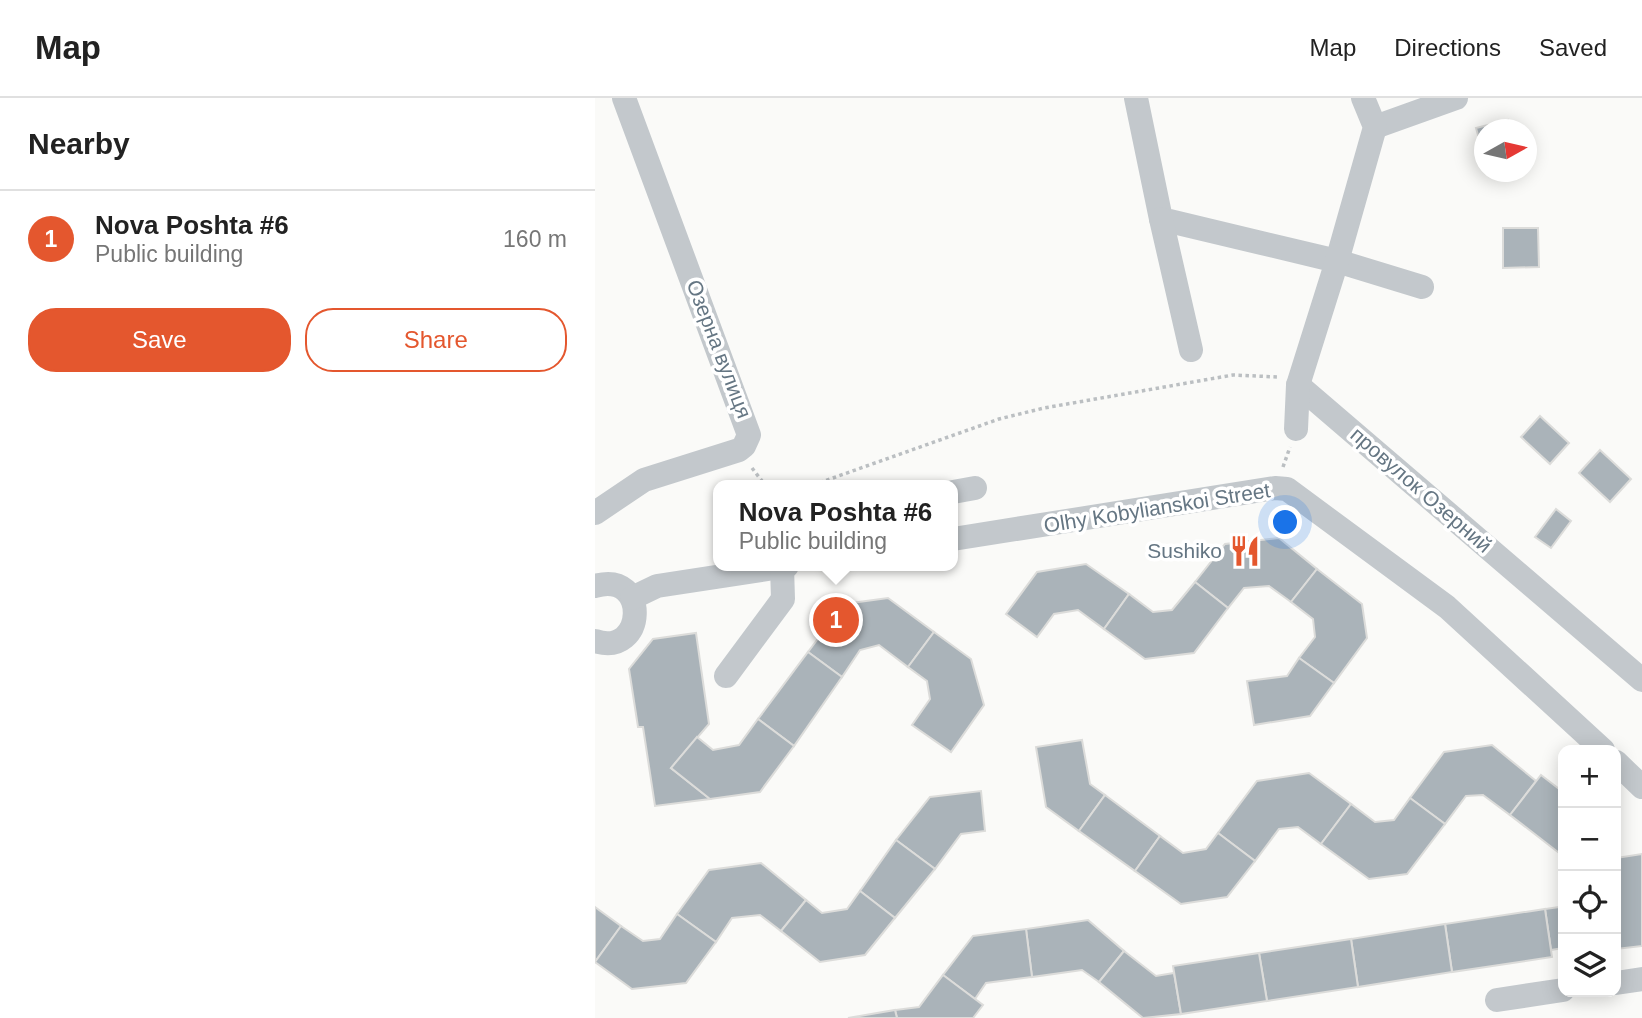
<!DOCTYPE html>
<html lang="en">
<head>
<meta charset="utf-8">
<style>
  body { margin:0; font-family:Helvetica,sans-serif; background:#f6f6f6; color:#222 }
  .controls { position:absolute; right:21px; bottom:21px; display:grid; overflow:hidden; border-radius:14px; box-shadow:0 4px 18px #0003 }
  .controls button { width:63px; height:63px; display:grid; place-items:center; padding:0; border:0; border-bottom:2px solid #e0e0e0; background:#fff; color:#222; font:35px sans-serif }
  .compass { position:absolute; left:879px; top:21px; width:63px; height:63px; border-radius:50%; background:#fff; box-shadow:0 4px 18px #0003; rotate:82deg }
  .you { position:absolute; left:691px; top:425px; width:24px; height:24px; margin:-18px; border:5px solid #fff; border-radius:50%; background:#1a73e8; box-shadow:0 0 0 10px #1a73e833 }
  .badge { display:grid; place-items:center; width:46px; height:46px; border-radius:50%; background:#e4572e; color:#fff; font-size:23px; font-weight:700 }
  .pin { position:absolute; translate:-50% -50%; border:4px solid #fff; box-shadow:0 2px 7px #0006 }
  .popup { position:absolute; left:118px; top:382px; width:245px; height:91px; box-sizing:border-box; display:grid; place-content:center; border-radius:14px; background:#fff; filter:drop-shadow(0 2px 5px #0005); font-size:23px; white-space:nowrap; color:#767676 }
  .popup b { font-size:26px; color:#222 }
  .popup::after { content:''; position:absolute; left:50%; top:100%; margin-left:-14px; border:14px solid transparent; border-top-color:#fff }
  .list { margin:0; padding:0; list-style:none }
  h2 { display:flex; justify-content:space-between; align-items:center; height:91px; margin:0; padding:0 28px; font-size:30px }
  h2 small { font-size:23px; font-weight:400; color:#767676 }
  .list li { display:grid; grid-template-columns:46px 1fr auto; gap:21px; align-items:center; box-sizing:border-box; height:98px; padding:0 28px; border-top:2px solid #e0e0e0 }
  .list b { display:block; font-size:26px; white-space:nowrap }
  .list p { margin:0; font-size:23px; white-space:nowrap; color:#767676 }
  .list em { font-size:23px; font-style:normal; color:#767676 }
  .actions { display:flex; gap:14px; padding:21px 28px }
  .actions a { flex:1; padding:16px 0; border:2px solid #e4572e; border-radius:28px; text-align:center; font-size:24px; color:#e4572e }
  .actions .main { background:#e4572e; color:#fff }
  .icon { flex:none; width:38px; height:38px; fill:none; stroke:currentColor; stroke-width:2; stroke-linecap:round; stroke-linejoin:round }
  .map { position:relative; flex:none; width:1047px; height:920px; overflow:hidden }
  header { display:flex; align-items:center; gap:42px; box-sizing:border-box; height:98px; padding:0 35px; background:#fff; border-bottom:2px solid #e0e0e0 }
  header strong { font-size:33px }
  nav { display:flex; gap:38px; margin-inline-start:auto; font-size:24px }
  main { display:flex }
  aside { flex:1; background:#fff }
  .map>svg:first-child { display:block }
  .building { fill:#aab3b9; stroke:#dcdcda; stroke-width:2 }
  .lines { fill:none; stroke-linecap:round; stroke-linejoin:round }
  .path { stroke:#bbbfc2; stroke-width:3.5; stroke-dasharray:3.5 3.5; stroke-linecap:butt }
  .minor { stroke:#c3c8cc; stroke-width:24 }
  .labels { text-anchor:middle; stroke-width:7; stroke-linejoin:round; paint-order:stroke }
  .street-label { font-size:21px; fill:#657683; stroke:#fff }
  .poi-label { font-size:21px; fill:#657683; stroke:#fff; text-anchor:end }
</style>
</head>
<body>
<header>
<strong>Map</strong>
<nav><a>Map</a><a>Directions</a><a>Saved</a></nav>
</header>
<main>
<aside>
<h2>Nearby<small></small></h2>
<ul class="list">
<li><span class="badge">1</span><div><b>Nova Poshta #6</b><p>Public building</p></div><em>160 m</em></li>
</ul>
<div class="actions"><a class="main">Save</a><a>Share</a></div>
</aside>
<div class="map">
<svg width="1047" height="920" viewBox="0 0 1047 920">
  <rect width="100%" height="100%" fill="#fafaf8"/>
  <g class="building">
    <path d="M 913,22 L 915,32 L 890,32 L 890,62 L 881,30 Z"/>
    <path d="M 908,130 L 943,130 L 944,169 L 908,170 Z"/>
    <path d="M 945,318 L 974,345 L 955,366 L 926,339 Z"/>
    <path d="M 1005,352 L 1036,381 L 1015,404 L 984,375 Z"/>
    <path d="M 961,411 L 976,423 L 956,450 L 940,439 Z"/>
    <path d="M 684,440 L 722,471 L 696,504 L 674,488 L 649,490 L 633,510 L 600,484 L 630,446 Z"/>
    <path d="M 491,466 L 534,496 L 509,531 L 483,512 L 459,516 L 442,539 L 411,516 L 442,474 Z"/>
    <path d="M 722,471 L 767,506 L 772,540 L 739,585 L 704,560 L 720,539 L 718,521 L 696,504 Z"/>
    <path d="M 600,484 L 633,510 L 599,555 L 550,561 L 509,531 L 534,496 L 558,514 L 577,512 Z"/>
    <path d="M 293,500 L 339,534 L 313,569 L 284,547 L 265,552 L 247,579 L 213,554 L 249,506 Z"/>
    <path d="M 339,534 L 376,561 L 389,607 L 356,654 L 317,627 L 335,601 L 332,583 L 313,569 Z"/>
    <path d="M 101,535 L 114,626 L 76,670 L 115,701 L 60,708 L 48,629 L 43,629 L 34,571 L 58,541 Z"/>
    <path d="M 213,554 L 247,579 L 199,648 L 163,621 Z"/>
    <path d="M 704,560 L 739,585 L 715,618 L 659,627 L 652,583 L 692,578 Z"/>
    <path d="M 163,621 L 199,648 L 165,694 L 115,701 L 76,670 L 102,639 L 118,652 L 144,647 Z"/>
    <path d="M 487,642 L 495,686 L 510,697 L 484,733 L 451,709 L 441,649 Z"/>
    <path d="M 897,647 L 941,683 L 915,717 L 888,697 L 871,698 L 850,726 L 815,700 L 849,654 Z"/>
    <path d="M 714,675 L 756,706 L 726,746 L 703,729 L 684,731 L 660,763 L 623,735 L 662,683 Z"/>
    <path d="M 946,677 L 968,694 L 968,758 L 915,717 Z"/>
    <path d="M 386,693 L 390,733 L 366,736 L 340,771 L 301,742 L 335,699 Z"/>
    <path d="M 510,697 L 565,738 L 540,773 L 484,733 Z"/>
    <path d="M 815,700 L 850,726 L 812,776 L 774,781 L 726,746 L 756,706 L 780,724 L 799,722 Z"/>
    <path d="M 623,735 L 660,763 L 632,799 L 586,806 L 540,773 L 565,738 L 588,755 L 611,751 Z"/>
    <path d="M 301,742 L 340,771 L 300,820 L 265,793 Z"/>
    <path d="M 1047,756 L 1047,848 L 1021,851 L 1021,760 Z"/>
    <path d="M 166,765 L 211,802 L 186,833 L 165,817 L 137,820 L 121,844 L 82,816 L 114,772 Z"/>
    <path d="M 265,793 L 300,820 L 270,857 L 225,864 L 186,833 L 211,802 L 227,815 L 252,811 Z"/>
    <path d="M 968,803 L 968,850 L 956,852 L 950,811 L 964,809 Z"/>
    <path d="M 0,809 L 26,828 L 0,864 Z"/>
    <path d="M 950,811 L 957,859 L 857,874 L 850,826 Z"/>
    <path d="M 82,816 L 121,844 L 91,885 L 37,891 L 0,864 L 26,828 L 48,843 L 65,841 Z"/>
    <path d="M 493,822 L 529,853 L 504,884 L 487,872 L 437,879 L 431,831 Z"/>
    <path d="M 850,826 L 857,874 L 763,889 L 756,841 Z"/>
    <path d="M 431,831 L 437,879 L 391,885 L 380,901 L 348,877 L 378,838 Z"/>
    <path d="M 756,841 L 763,889 L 672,903 L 664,855 Z"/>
    <path d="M 529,853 L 561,878 L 579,875 L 586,916 L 548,920 L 504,884 Z"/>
    <path d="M 664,855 L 672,903 L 586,916 L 578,868 Z"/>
    <path d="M 348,877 L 388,907 L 378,920 L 302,920 L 300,912 L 324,909 Z"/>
    <path d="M 300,912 L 302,920 L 253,920 Z"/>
  </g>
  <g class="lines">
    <g class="path">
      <path d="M 688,369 L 695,349"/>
      <path d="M 157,370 L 170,387"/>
      <path d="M 218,387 L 404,321 L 449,310 L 638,277 L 683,279"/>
    </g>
    <g class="minor">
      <path d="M 541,0 L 566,121 L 742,163 L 827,189"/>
      <path d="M 780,29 L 861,0"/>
      <path d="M 566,121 L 596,252"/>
      <path d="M 703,287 L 1047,582"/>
      <path d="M 701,331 L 703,287 L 742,163 L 780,29 L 768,0"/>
      <path d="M 358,394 L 380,390"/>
      <path d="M 0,415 L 49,382 L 144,352 L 149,348 L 154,337 L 29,0"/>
      <path d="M 358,441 L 680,390 L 692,391 L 852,509 L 1008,652"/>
      <path d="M 0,488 C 55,472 51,560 0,543"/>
      <path d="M 37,500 L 62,488 L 192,468"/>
      <path d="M 131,578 L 188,501 L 187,469"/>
      <path d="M 1021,664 L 1047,689"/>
      <path d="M 1021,885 L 1047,881"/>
      <path d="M 902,902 L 968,892"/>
    </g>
  </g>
  <defs>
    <symbol id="restaurant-bare" viewBox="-9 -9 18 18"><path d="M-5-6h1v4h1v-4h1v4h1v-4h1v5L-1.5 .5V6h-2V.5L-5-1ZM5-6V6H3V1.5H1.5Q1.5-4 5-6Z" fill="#e4572e" stroke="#fff" stroke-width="2.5" paint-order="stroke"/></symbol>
  </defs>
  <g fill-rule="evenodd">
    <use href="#restaurant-bare" x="628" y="431" width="44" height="44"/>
  </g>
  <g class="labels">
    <g class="street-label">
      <text transform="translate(124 251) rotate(69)" y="7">Озерна вулиця</text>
      <text transform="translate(826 392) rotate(41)" y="7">провулок Озерний</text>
      <text transform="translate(562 410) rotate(-9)" y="7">Olhy Kobylianskoi Street</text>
    </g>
    <g class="poi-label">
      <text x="627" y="460">Sushiko</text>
    </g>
  </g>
</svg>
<div class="controls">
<button>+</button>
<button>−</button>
<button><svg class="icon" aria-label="locate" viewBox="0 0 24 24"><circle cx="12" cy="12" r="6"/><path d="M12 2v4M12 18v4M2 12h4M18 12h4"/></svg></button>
<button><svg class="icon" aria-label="layers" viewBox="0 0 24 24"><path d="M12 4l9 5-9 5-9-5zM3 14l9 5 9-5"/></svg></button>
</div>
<svg class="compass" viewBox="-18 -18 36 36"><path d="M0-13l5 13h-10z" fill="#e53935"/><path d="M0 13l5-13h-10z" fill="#767676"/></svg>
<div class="you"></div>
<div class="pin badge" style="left:241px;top:522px">1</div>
<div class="popup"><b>Nova Poshta #6</b>Public building</div>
</div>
</main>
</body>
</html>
